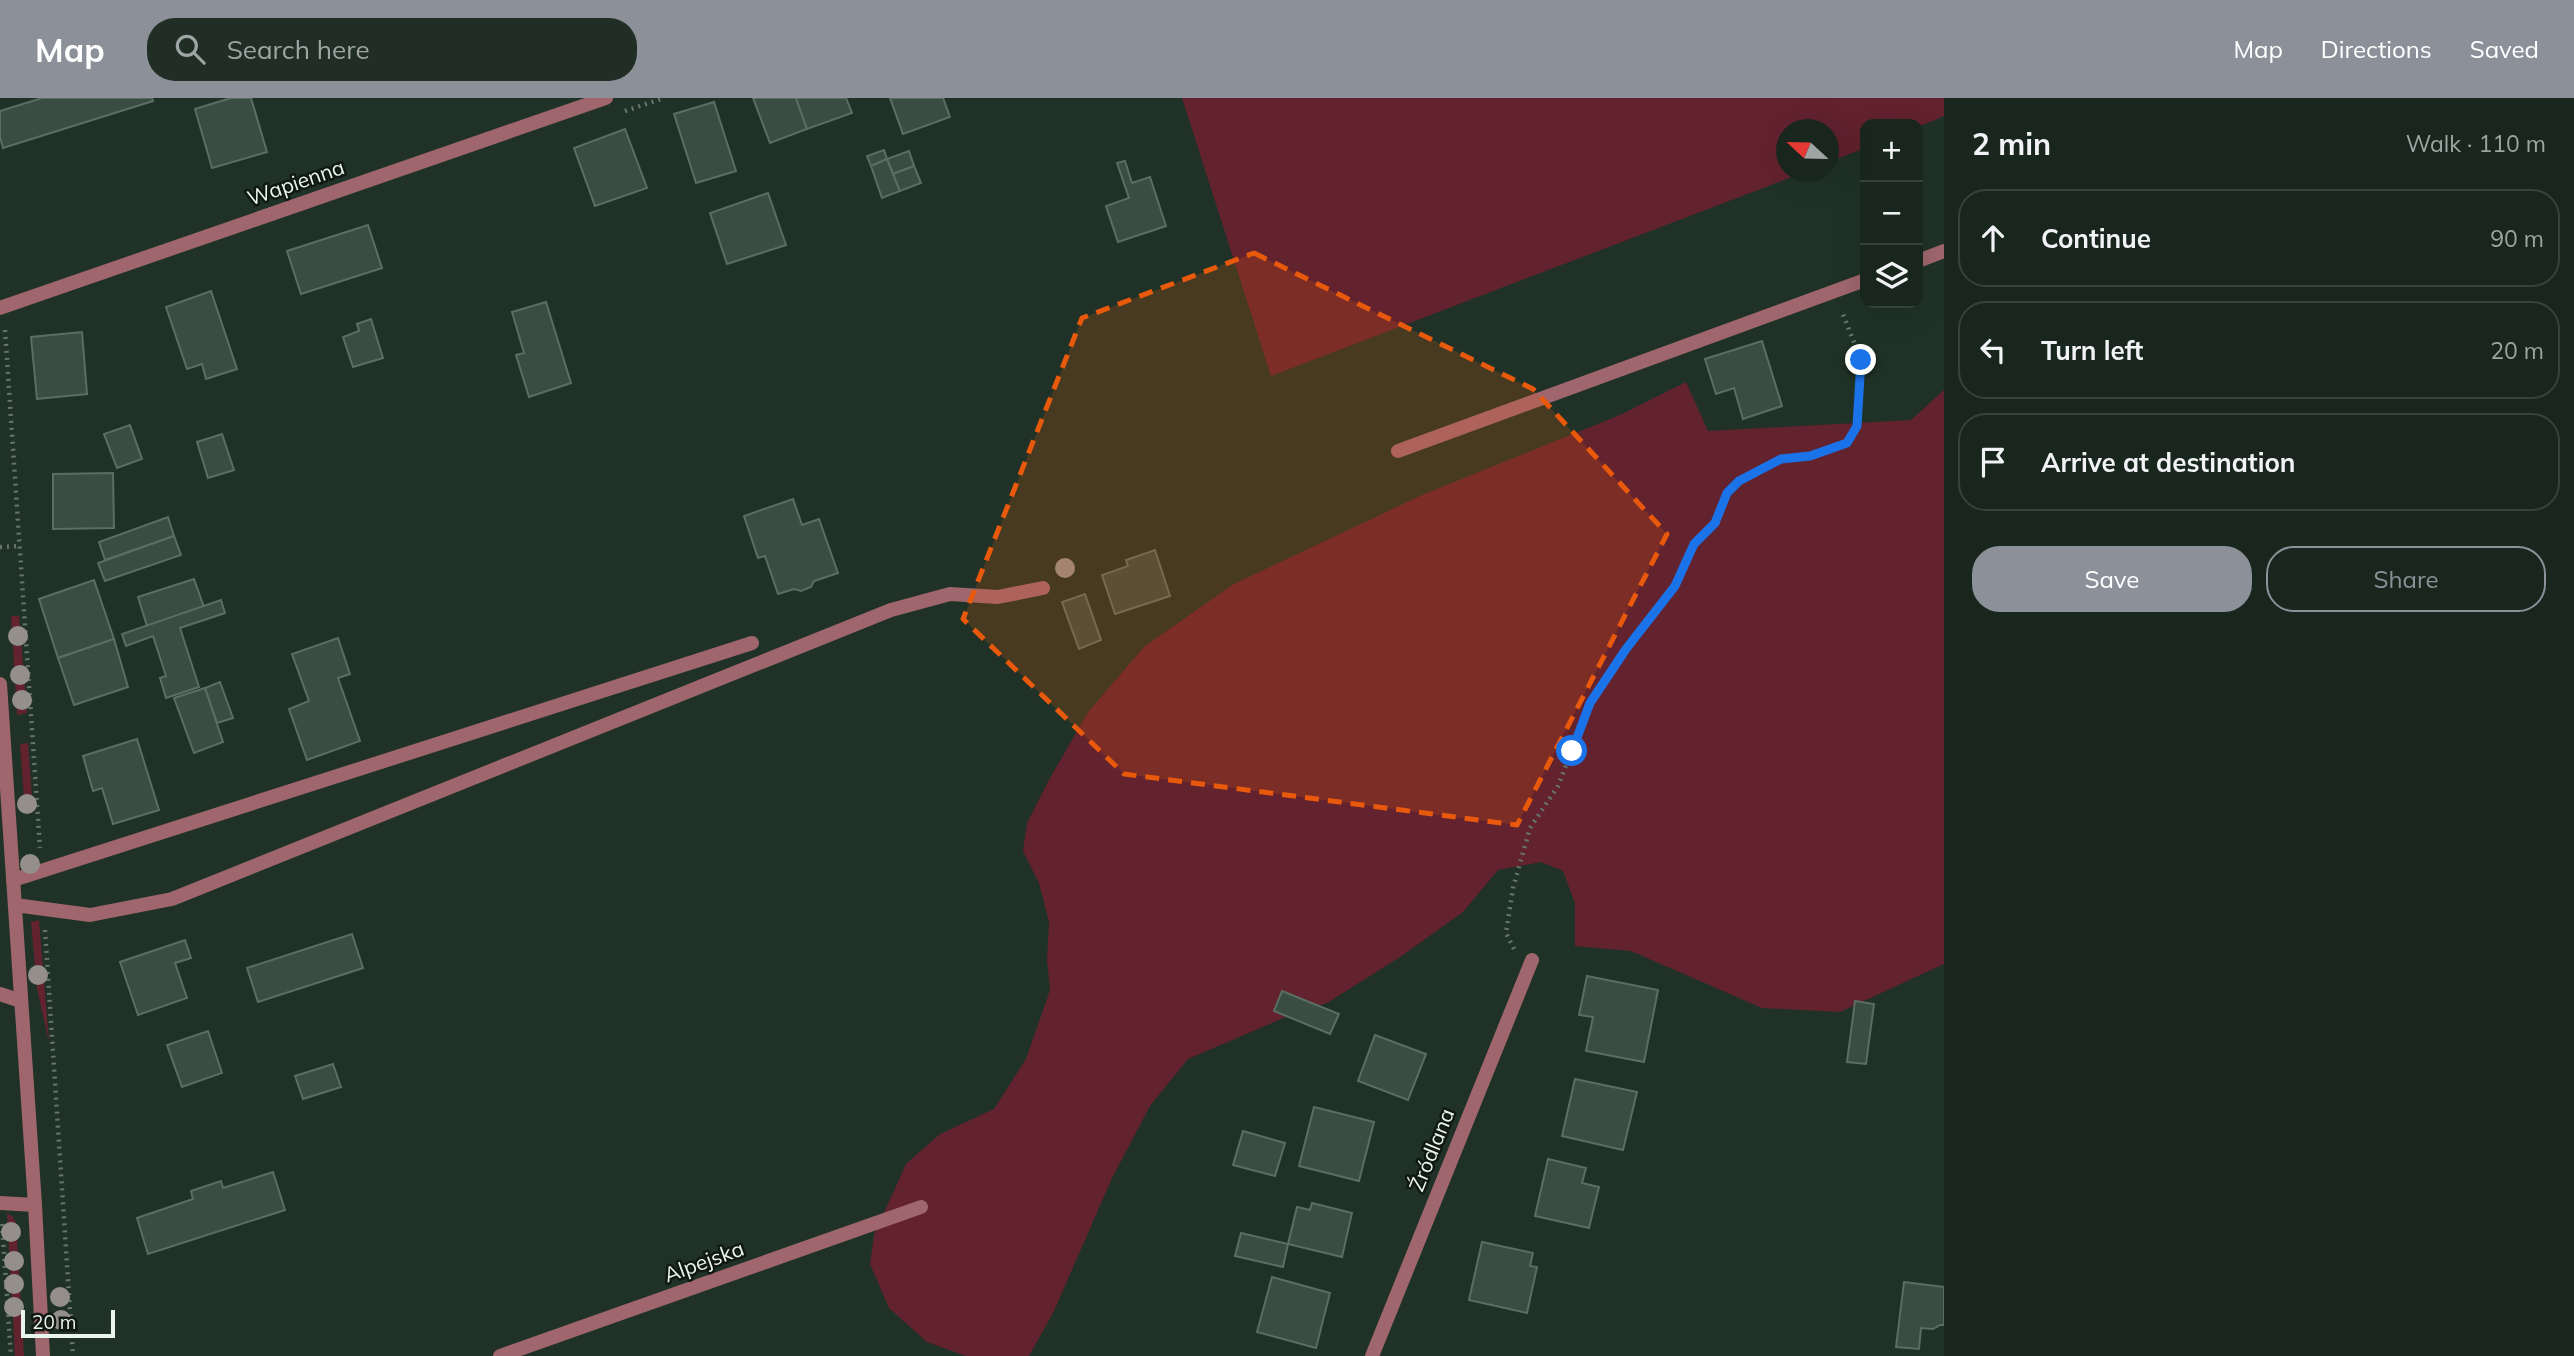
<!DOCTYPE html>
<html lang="en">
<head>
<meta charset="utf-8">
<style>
  body { margin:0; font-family:Mulish,sans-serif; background:#212e26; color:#f1f3f6 }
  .controls { position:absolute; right:21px; top:21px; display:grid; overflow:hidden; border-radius:14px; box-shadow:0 7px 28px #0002 }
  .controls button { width:63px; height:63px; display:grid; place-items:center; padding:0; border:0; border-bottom:2px solid #36433b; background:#18261d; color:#f1f3f6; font:35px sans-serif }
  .compass { position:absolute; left:1776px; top:21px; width:63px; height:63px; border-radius:50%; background:#18261d; box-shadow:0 7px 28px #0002; rotate:292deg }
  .scale { position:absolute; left:21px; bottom:18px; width:94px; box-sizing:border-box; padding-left:7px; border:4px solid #eaf5ee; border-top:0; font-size:19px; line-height:24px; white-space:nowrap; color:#eaf5ee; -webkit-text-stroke:5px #101813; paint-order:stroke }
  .stop { position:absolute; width:21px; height:21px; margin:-16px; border:5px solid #1a73e8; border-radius:50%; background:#fff }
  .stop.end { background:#1a73e8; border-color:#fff; box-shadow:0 2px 7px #0008 }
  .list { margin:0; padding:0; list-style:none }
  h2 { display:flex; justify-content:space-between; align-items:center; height:91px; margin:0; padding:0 28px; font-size:30px }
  h2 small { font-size:23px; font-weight:400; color:#9fa5a4 }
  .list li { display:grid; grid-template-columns:46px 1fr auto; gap:21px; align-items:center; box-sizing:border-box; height:98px; margin:0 14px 14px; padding:0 14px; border:2px solid #36433b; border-radius:28px }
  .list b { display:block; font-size:26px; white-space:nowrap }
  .list em { font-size:23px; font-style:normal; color:#9fa5a4 }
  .actions { display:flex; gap:14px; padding:21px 28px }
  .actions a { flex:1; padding:16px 0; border:2px solid #8c9099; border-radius:28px; text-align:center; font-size:24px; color:#8c9099 }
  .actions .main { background:#8c9099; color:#fff }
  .icon { flex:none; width:38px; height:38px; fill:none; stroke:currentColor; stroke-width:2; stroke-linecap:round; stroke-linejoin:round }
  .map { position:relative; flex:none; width:1944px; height:1258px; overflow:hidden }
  header { display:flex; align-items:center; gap:42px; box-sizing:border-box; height:98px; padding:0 35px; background:#8c9099; color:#fff }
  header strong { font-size:33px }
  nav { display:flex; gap:38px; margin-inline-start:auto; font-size:24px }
  .search { width:490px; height:63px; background:#212e26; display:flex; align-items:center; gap:18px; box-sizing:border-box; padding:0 24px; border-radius:28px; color:#9fa5a4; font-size:26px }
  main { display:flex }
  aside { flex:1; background:#18261d }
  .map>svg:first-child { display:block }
  .green { fill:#62222e }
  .building { fill:#3a4d42; stroke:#5a6e62; stroke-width:2 }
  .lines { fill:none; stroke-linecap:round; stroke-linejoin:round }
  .path { stroke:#65756b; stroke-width:4.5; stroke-dasharray:2 5; stroke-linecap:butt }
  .service { stroke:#9f666d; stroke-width:14 }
  .minor { stroke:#9f666d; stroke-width:14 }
  .tertiary { stroke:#9f666d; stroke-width:14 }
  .tree { fill:#948f8b }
  .route { stroke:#1a73e8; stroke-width:9 }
  .marked { fill:#e8590c; fill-opacity:0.2; stroke:#e8590c; stroke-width:5; stroke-dasharray:14 9; stroke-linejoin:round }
  .labels { text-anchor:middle; stroke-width:5; stroke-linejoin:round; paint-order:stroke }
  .street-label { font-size:21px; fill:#eaf5ee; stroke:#101813 }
</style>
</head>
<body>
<header>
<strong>Map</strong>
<div class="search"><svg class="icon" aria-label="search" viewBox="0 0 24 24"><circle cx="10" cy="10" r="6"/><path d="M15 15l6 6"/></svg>Search here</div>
<nav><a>Map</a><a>Directions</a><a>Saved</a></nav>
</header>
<main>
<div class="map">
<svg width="1944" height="1258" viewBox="0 0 1944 1258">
  <rect width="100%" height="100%" fill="#203227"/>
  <g class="green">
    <path d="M 1182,0 L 1944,0 L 1944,18 L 1918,29 L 1918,26 L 1865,26 L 1865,50 L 1829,64 L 1828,32 L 1786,32 L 1786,74 L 1805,74 L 1271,278 Z"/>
    <path d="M 1686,284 L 1708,333 L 1911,322 L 1944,292 L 1944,866 L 1840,914 L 1762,910 L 1631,853 L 1575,848 L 1575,805 L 1563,773 L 1541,764 L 1498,772 L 1463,814 L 1400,859 L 1327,905 L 1288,918 L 1188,961 L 1150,1008 L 1112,1080 L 1054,1213 L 1029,1258 L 966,1258 L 927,1244 L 889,1210 L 870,1166 L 874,1137 L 906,1066 L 940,1036 L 994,1011 L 1026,961 L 1050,892 L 1047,862 L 1049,824 L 1039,785 L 1023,753 L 1027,725 L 1050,680 L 1088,614 L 1144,549 L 1232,487 L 1422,397 L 1620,317 Z"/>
    <path d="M 11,518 L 19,518 L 27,615 L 17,617 Z"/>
    <path d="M 28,645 L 33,713 L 25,713 L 20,646 Z"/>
    <path d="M 39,822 L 49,944 L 37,891 L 31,824 Z"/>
    <path d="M 7,1115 L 13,1119 L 16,1125 L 24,1258 L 15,1258 Z"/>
  </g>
  <g class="building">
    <path d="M 42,0 L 152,0 L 153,3 L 3,50 L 0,39 L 0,13 Z"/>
    <path d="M 231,0 L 251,0 L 267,54 L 212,70 L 195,11 Z"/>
    <path d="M 753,0 L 796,0 L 807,31 L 770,45 Z"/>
    <path d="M 796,0 L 846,0 L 852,15 L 807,31 Z"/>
    <path d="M 890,0 L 943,0 L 950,19 L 903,36 Z"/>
    <path d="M 714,4 L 736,73 L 696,85 L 674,16 Z"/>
    <path d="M 625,31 L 647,90 L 595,108 L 574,50 Z"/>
    <path d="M 884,52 L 887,61 L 871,68 L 867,58 Z"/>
    <path d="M 909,53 L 914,68 L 893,76 L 887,61 Z"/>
    <path d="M 887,61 L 900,93 L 882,100 L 871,68 Z"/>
    <path d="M 1125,63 L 1132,85 L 1150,79 L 1166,128 L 1118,144 L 1106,108 L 1129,100 L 1117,65 Z"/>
    <path d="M 914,68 L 921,85 L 900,93 L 893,76 Z"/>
    <path d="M 768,95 L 786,147 L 727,166 L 710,115 Z"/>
    <path d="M 368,127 L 382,170 L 301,196 L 287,153 Z"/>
    <path d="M 211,193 L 237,271 L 206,281 L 202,266 L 187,271 L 166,209 Z"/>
    <path d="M 546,204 L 571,285 L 529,299 L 516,257 L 524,255 L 512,214 Z"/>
    <path d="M 371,221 L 383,260 L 353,269 L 343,239 L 359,233 L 357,226 Z"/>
    <path d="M 82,234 L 87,296 L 37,301 L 31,239 Z"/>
    <path d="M 1762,243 L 1782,308 L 1743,321 L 1734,290 L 1716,296 L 1705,261 Z"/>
    <path d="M 130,327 L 142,361 L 117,370 L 104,336 Z"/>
    <path d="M 222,336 L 234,372 L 208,380 L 197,344 Z"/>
    <path d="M 113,375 L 114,430 L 53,431 L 53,376 Z"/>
    <path d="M 793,401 L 802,427 L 819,421 L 838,475 L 814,483 L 811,489 L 801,493 L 794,491 L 778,496 L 765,458 L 758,460 L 744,418 Z"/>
    <path d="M 168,419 L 174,438 L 105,462 L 99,444 Z"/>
    <path d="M 174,438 L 181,457 L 105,483 L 98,465 Z"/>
    <path d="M 1155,452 L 1170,498 L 1115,516 L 1102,477 L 1128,468 L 1126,462 Z"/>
    <path d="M 194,481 L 204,509 L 147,528 L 138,499 Z"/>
    <path d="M 94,482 L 114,541 L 58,560 L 39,501 Z"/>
    <path d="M 1085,496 L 1101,542 L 1079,551 L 1062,504 Z"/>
    <path d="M 221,502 L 225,515 L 180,530 L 199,589 L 166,600 L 160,580 L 166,578 L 153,538 L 126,548 L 122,536 Z"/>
    <path d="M 338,540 L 350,576 L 338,580 L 360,643 L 307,662 L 289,611 L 309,603 L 292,556 Z"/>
    <path d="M 114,541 L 128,589 L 74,607 L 58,560 Z"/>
    <path d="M 220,584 L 233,620 L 217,625 L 205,590 Z"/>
    <path d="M 205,590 L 223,644 L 194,655 L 174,600 Z"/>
    <path d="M 137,641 L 159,712 L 113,726 L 102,690 L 93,693 L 83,658 Z"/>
    <path d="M 352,836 L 363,870 L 258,904 L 247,870 Z"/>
    <path d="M 185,842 L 191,860 L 175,865 L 187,900 L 138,917 L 120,864 Z"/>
    <path d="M 1587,878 L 1658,892 L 1644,964 L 1586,953 L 1593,919 L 1579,917 Z"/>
    <path d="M 1282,893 L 1339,916 L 1330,936 L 1274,913 Z"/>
    <path d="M 1855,903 L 1874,906 L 1866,966 L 1847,964 Z"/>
    <path d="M 208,933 L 222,975 L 182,989 L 167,947 Z"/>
    <path d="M 1375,937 L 1426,956 L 1408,1002 L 1358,983 Z"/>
    <path d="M 333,966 L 341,989 L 303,1001 L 295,978 Z"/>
    <path d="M 1575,981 L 1637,994 L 1623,1052 L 1562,1038 Z"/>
    <path d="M 1314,1009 L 1374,1024 L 1359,1083 L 1299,1068 Z"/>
    <path d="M 1243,1033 L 1285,1045 L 1275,1078 L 1233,1067 Z"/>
    <path d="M 1548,1061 L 1586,1070 L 1582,1085 L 1599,1089 L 1589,1130 L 1535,1118 Z"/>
    <path d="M 273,1074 L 285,1112 L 148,1156 L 137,1120 L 193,1101 L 191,1093 L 221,1083 L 223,1090 Z"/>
    <path d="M 1312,1105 L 1352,1115 L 1342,1159 L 1288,1146 L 1297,1109 L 1310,1112 Z"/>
    <path d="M 1241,1135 L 1288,1146 L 1283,1169 L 1235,1158 Z"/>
    <path d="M 1482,1144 L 1533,1155 L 1530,1168 L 1537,1169 L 1527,1215 L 1469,1202 Z"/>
    <path d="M 1272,1179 L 1330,1195 L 1316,1250 L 1257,1234 Z"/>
    <path d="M 1904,1184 L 1944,1189 L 1944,1227 L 1940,1227 L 1933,1231 L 1921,1230 L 1919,1251 L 1896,1249 Z"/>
  </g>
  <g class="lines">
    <g class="path">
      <path d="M 625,13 L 664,0"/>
      <path d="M 5,232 L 40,750"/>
      <path d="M 0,449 L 20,448"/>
      <path d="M 45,832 L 73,1258"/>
      <path d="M 1514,851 L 1506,835 L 1513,790 L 1530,730 L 1558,688 L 1590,605 L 1626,551 L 1675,488 L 1694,446 L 1715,425 L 1727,395 L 1739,383 L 1781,361 L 1810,358 L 1847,346 L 1857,328 L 1861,262 L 1842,214"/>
      <path d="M 2,1126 L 11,1258"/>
    </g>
    <g class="service">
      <path d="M 1918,163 L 1944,153"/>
      <path d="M 1398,353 L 1865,182"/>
      <path d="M 13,782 L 752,545"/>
      <path d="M 15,807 L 90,817 L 172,801 L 891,512 L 950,496 L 998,499 L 1043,490"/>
      <path d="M 0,896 L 21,903"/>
      <path d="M 1372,1258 L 1532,862"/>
    </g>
    <g class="minor">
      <path d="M 0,210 L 606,0"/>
      <path d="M 0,1105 L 35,1107"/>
      <path d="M 500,1258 L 921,1109"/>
    </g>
    <path class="tertiary" d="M 0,586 L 35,1107 L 43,1258"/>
  </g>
  <g class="tree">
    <circle cx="1065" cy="470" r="10"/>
    <circle cx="18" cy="538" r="10"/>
    <circle cx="20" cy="577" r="10"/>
    <circle cx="22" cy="602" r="10"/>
    <circle cx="27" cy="706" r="10"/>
    <circle cx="30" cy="766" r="10"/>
    <circle cx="38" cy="877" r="10"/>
    <circle cx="11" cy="1134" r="10"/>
    <circle cx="14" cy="1163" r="10"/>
    <circle cx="14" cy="1186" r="10"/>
    <circle cx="60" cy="1199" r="10"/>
    <circle cx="14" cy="1209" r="10"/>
    <circle cx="61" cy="1222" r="10"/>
  </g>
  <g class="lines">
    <path class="route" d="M 1572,653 L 1590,605 L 1626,551 L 1675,488 L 1694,446 L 1715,425 L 1727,395 L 1739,383 L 1781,361 L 1810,358 L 1847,345 L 1857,328 L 1861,262"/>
  </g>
  <path class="marked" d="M 1254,155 L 1533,291 L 1667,436 L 1517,727 L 1124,676 L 963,521 L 1082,220 Z"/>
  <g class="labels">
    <g class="street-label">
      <text transform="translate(296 85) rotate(-19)" y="7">Wapienna</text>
      <text transform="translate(1432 1052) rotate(-68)" y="7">Źródlana</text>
      <text transform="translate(704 1164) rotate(-20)" y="7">Alpejska</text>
    </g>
  </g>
</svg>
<div class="controls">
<button>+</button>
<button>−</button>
<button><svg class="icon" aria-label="layers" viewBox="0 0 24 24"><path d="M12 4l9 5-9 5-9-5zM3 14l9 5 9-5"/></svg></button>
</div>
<svg class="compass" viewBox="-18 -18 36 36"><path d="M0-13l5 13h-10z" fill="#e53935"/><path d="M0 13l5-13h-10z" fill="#9fa5a4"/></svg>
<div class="scale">20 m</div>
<div class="stop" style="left:1572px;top:653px"></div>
<div class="stop end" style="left:1861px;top:262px"></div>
</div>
<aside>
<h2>2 min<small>Walk · 110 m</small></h2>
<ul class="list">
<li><svg class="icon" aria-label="ahead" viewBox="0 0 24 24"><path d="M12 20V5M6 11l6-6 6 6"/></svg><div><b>Continue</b></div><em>90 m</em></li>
<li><svg class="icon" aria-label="left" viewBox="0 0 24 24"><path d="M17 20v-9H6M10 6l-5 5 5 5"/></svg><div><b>Turn left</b></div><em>20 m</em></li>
<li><svg class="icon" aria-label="arrive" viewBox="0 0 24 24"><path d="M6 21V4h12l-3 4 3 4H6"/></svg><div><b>Arrive at destination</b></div></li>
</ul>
<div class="actions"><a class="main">Save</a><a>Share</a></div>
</aside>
</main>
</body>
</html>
